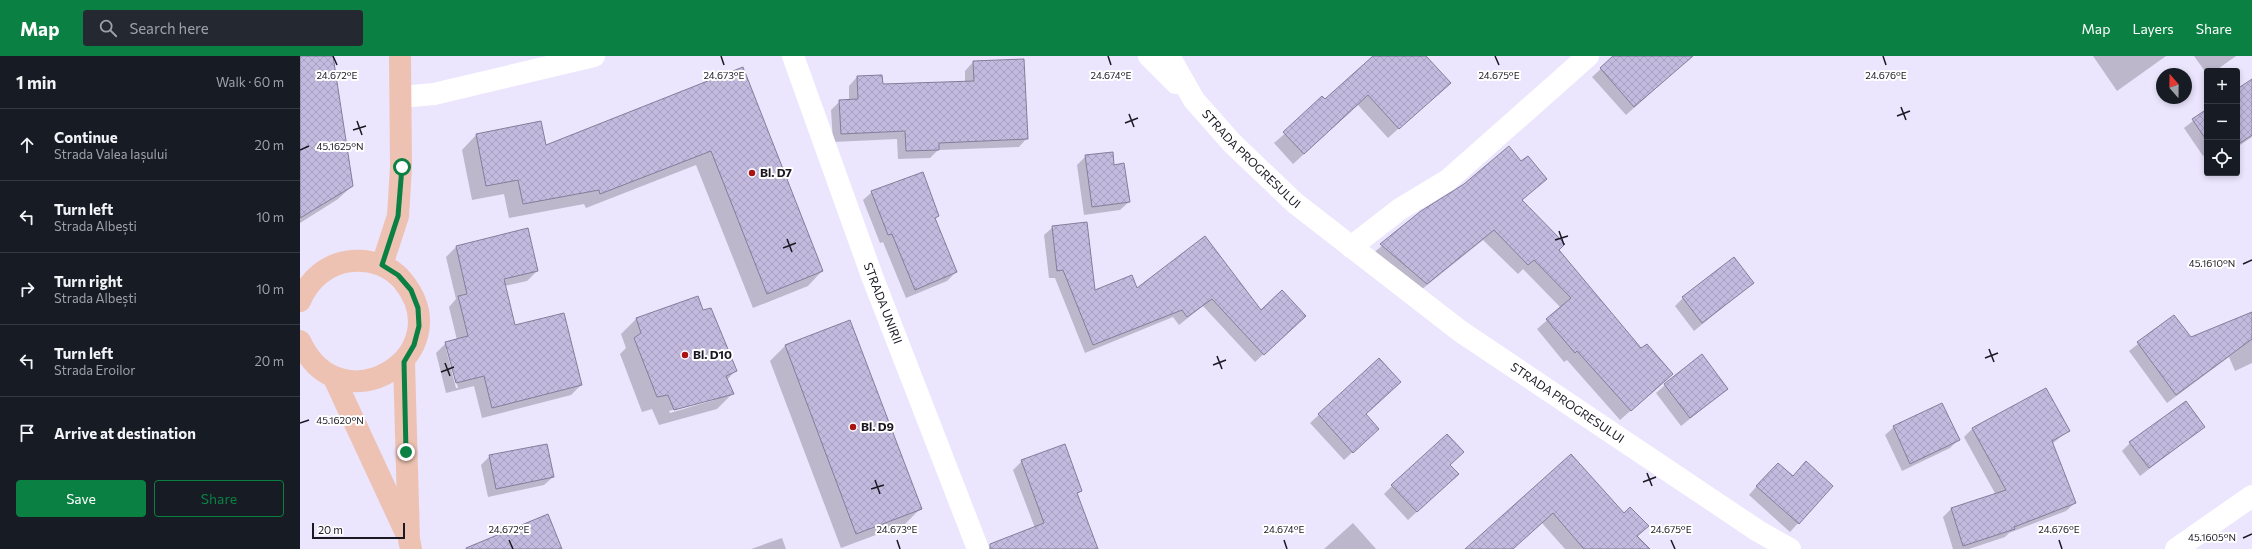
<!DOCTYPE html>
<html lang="en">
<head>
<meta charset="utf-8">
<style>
  body { margin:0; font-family:Commissioner,sans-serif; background:#242831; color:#f1f3f6 }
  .controls { position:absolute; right:12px; top:12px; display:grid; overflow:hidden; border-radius:4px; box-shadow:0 2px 6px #0003 }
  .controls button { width:36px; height:36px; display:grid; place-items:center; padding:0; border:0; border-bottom:1px solid #363941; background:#171b24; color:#f1f3f6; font:20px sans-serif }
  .compass { position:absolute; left:1856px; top:12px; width:36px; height:36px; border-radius:50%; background:#171b24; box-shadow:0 2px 6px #0003; rotate:340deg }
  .scale { position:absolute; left:12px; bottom:10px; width:93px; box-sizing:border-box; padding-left:4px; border:2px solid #1b1822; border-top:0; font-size:11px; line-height:14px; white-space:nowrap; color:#1b1822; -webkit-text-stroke:3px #fff; paint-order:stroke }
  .stop { position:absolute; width:12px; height:12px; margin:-9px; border:3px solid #0b8043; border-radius:50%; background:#fff }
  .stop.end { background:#0b8043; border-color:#fff; box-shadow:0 1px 4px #0008 }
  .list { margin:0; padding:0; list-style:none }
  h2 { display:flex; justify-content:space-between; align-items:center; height:52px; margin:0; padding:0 16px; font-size:17px }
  h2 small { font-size:13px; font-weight:400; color:#9ea1a6 }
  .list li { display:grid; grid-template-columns:26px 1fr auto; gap:12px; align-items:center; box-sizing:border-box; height:72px; padding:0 16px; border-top:1px solid #363941 }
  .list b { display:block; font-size:15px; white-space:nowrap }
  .list p { margin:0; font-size:13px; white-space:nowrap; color:#9ea1a6 }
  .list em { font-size:13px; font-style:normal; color:#9ea1a6 }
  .actions { display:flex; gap:8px; padding:12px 16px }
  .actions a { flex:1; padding:9px 0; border:1px solid #0b8043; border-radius:4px; text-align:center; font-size:14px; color:#0b8043 }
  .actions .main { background:#0b8043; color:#fff }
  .icon { flex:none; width:22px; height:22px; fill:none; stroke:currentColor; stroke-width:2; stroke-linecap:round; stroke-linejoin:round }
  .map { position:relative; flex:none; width:1952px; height:493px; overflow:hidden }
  header { display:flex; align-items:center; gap:24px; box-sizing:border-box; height:56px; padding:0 20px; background:#0b8043; color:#fff }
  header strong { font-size:19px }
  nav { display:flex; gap:22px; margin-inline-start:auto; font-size:14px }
  .search { width:280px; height:36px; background:#242831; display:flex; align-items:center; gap:10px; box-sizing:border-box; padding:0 14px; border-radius:4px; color:#9ea1a6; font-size:15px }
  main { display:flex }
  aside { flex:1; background:#171b24 }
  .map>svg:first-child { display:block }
  .shadow { fill:#0003; fill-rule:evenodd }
  .building { fill:url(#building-cross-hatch); stroke:#847e9a }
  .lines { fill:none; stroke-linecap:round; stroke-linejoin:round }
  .minor { stroke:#fff; stroke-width:22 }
  .major { stroke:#eec2b3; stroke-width:22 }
  .route { stroke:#0b8043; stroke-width:5 }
  .ticks { fill:none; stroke:#1b1822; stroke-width:1.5 }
  .poi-dot { fill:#a81413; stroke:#fff; stroke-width:1.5 }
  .labels { text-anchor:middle; stroke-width:4; stroke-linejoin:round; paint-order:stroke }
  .street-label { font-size:12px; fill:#1b1822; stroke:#fff }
  .poi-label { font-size:12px; font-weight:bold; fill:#1b1822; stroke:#fff; text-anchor:start }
  .ticks-label { font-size:10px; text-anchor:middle; fill:#1b1822; stroke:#fff; stroke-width:4; stroke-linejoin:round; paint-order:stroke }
</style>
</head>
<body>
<header>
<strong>Map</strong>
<div class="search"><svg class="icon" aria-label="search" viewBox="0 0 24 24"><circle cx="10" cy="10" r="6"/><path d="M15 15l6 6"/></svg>Search here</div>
<nav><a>Map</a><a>Layers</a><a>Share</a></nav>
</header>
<main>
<aside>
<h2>1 min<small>Walk · 60 m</small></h2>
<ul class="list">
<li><svg class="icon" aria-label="ahead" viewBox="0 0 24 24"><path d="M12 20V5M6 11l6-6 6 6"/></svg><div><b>Continue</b><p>Strada Valea Iașului</p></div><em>20 m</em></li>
<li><svg class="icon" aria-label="left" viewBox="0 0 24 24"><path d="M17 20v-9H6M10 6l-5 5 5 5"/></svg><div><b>Turn left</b><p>Strada Albești</p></div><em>10 m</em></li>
<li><svg class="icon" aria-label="right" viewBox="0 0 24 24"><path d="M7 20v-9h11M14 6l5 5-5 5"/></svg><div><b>Turn right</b><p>Strada Albești</p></div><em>10 m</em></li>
<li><svg class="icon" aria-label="left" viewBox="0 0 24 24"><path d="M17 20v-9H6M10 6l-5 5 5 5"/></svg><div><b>Turn left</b><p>Strada Eroilor</p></div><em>20 m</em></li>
<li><svg class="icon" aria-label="arrive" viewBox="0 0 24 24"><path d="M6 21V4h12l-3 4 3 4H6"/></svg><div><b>Arrive at destination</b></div></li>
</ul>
<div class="actions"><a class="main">Save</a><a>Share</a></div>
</aside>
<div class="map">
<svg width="1952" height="493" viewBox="0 0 1952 493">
  <defs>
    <pattern id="building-cross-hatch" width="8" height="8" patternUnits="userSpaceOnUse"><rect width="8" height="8" fill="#c3bbdf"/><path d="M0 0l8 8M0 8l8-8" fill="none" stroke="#a7a0bf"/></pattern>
  </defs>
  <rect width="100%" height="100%" fill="#ebe5fe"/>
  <g class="shadow">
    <path d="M 0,0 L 32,0 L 52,130 L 38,143 L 0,167 Z"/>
    <path d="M 1075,0 L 1125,0 L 1149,27 L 1088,82 L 1058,49 L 993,108 L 974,87 Z"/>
    <path d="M 1315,0 L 1389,0 L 1382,9 L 1326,59 L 1292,21 Z"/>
    <path d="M 1793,0 L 1866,0 L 1817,35 Z"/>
    <path d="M 1894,0 L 1936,0 L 1915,15 L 1907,15 L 1907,18 Z"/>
    <path d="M 673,6 L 727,82 L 719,91 L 638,94 L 630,102 L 598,103 L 597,83 L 533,86 L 531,54 L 540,45 L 549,44 L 549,30 L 557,21 L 581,20 L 582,29 L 665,26 L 665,15 Z"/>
    <path d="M 442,13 L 522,215 L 508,230 L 453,252 L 396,109 L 286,152 L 284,148 L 209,162 L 204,138 L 172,144 L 162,94 L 176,79 L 245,90 Z"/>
    <path d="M 1937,34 L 1952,41 L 1952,81 L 1937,91 Z"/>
    <path d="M 1907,54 L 1907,97 L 1903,100 L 1884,72 Z"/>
    <path d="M 786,100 L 813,110 L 829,146 L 820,154 L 784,159 L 777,109 Z"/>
    <path d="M 1221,106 L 1246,123 L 1221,145 L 1361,328 L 1320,364 L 1267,304 L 1264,306 L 1237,273 L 1261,252 L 1223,213 L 1218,218 L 1183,184 L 1116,238 L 1071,199 L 1122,156 Z"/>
    <path d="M 572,136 L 638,160 L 634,164 L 656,216 L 647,225 L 606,242 L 583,186 L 580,187 L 563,144 Z"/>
    <path d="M 753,171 L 794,236 L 837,233 L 905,182 L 961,256 L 996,268 L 955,306 L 903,250 L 879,269 L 873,261 L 785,297 L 755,222 L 749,222 L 744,179 Z"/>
    <path d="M 156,191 L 237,215 L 227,225 L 205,230 L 214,270 L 281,329 L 271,339 L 182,362 L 174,330 L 146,337 L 136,297 L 146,287 L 157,284 L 149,251 L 156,243 L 146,201 ZM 146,293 L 148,293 L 158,332 L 156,332 Z"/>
    <path d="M 1453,227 L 1394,275 L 1375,250 L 1383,242 Z"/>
    <path d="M 398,241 L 403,255 L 435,315 L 427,324 L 433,337 L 417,353 L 359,369 L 352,353 L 342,356 L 320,298 L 326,292 L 321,278 L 336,263 ZM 414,342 L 414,344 L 370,357 L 369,355 Z"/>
    <path d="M 1952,257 L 1952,307 L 1935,315 L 1929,301 L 1867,347 L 1829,295 L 1874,260 L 1891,282 Z"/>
    <path d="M 549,266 L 621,452 L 605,468 L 541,492 L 470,305 L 485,290 Z"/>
    <path d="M 1079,304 L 1065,359 L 1069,381 L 1044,404 L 1010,367 Z"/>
    <path d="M 1365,329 L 1427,333 L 1381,370 L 1356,337 Z"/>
    <path d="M 1594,371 L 1658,384 L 1650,392 L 1602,415 L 1585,379 Z"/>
    <path d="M 1904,371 L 1840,420 L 1822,395 L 1830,387 Z"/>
    <path d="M 1673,372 L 1768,375 L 1752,388 L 1775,447 L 1766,455 L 1709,477 L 1705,481 L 1669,493 L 1653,493 L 1643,461 L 1651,453 L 1696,439 L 1664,381 Z"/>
    <path d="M 1271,399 L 1344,493 L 1265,493 L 1242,467 L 1213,493 L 1168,493 Z"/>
    <path d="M 190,400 L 253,421 L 244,429 L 188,441 L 181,409 Z"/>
    <path d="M 722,405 L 781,435 L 776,439 L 792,493 L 713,493 L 735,472 L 713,414 Z"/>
    <path d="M 1149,409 L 1149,426 L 1108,464 L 1084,438 L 1092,430 Z"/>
    <path d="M 1498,415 L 1532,430 L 1490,476 L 1449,439 L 1469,416 L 1492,421 Z"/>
    <path d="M 1053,467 L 1076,493 L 1024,493 Z"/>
    <path d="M 482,482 L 486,493 L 451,493 Z"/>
  </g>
  <g class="building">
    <path d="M 0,0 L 33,0 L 53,130 L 0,162 Z"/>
    <path d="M 1073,0 L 1126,0 L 1151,27 L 1099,73 L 1068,39 L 1004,98 L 983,76 L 1022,40 L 1025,43 Z"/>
    <path d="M 1313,0 L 1393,0 L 1334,51 L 1300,12 Z"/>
    <path d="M 724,3 L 728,83 L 639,87 L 639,94 L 606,95 L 605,75 L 541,78 L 539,44 L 558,43 L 557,20 L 582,19 L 583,28 L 674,25 L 673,5 Z"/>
    <path d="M 443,11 L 523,215 L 467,238 L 411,95 L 300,138 L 299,134 L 223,148 L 218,124 L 186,130 L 176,78 L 241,65 L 246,89 Z"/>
    <path d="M 1952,23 L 1952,79 L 1937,89 L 1937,33 Z"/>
    <path d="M 1907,53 L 1907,85 L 1892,63 Z"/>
    <path d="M 1209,90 L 1221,105 L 1228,100 L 1247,123 L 1222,144 L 1265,188 L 1259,194 L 1341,292 L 1347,288 L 1373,318 L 1331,355 L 1277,295 L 1275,297 L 1246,263 L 1271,242 L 1234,204 L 1228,209 L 1194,174 L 1127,228 L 1080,188 L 1121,155 L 1164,128 Z"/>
    <path d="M 813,96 L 814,109 L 824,107 L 830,146 L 792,151 L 785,99 Z"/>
    <path d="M 623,116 L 639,160 L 635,162 L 657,216 L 615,234 L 592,178 L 588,179 L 571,135 Z"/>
    <path d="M 787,166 L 795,234 L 832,219 L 837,232 L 905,180 L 961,254 L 982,234 L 1006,260 L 964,299 L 912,243 L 887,261 L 882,254 L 793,289 L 763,214 L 757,215 L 752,170 Z"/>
    <path d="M 228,172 L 238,215 L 204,223 L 215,269 L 264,257 L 282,329 L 192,352 L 184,320 L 156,327 L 145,286 L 168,280 L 158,240 L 167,238 L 156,190 Z"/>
    <path d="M 1434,201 L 1454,227 L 1402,267 L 1382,241 Z"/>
    <path d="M 398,240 L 403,254 L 411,252 L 437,315 L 426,320 L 434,338 L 374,354 L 368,339 L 357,341 L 334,282 L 341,277 L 336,262 Z"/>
    <path d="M 1952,256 L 1952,283 L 1876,339 L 1837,286 L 1874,259 L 1891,281 Z"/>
    <path d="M 550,264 L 622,453 L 556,478 L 485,289 Z"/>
    <path d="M 1402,298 L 1428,333 L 1390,362 L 1364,328 Z"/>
    <path d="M 1079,302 L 1101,326 L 1066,358 L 1079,373 L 1053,397 L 1018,358 Z"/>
    <path d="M 1746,332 L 1770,375 L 1752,385 L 1776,447 L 1714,471 L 1715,473 L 1663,490 L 1651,452 L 1706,434 L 1672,372 Z"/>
    <path d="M 1886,345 L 1905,371 L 1849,412 L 1829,386 Z"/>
    <path d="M 1642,347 L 1660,384 L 1610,408 L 1593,370 Z"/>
    <path d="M 1147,378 L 1164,396 L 1150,409 L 1159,418 L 1117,456 L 1091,429 Z"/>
    <path d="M 247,388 L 254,421 L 196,433 L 189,399 Z"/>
    <path d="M 765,388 L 782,435 L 777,437 L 798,493 L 690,493 L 690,488 L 744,467 L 721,404 Z"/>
    <path d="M 1271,398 L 1324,457 L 1330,451 L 1349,470 L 1337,480 L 1350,493 L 1284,493 L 1253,457 L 1213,493 L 1165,493 Z"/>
    <path d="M 1506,405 L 1533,430 L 1499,468 L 1456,430 L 1478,407 L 1493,420 Z"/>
    <path d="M 248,458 L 262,493 L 166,493 L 166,492 Z"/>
  </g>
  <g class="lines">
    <g class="minor">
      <path id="s1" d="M 493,0 L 572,220 L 678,493"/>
      <path d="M 849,0 L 876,27"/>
      <path id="s2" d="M 869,0 L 894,44 L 932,87 L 995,147 L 1160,275 L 1458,475 L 1490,493"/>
      <path d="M 101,41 L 134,38 L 294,0"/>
      <path d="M 1051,191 L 1100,153 L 1148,124 L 1288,0"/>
      <path d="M 1876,493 L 1952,440"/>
    </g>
    <g class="major">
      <path d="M 82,209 L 98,160 L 101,111 L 100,0"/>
      <path d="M 0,245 C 9,223 28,207 52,205 C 71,203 91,210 103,225 C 162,298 41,374 0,285"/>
      <path d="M 104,306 L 109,484 L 111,493"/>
      <path d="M 34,322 L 105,475"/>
    </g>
  </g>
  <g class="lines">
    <path class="route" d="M 102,111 L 98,160 L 82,209 L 98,219 L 111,234 L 118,252 L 119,270 L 114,289 L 104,306 L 106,396"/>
  </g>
  <path class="ticks" d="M 33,0 L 37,9M 421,0 L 424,9M 808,0 L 811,9M 1195,0 L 1199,9M 1583,0 L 1586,9M 1601,51 L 1606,64M 829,58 L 834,71M 1597,60 L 1610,55M 57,65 L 62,79M 825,67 L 838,62M 53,74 L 66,70M 0,94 L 9,90M 1259,175 L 1264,189M 487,183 L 492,196M 1255,184 L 1268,180M 483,192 L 496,187M 1943,208 L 1952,204M 1689,293 L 1694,306M 917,300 L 922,313M 1685,302 L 1698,297M 145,307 L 150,320M 913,309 L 926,304M 141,316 L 154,311M 0,367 L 9,364M 1347,417 L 1352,430M 575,424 L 580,438M 1343,426 L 1356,421M 571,433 L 584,429M 1943,482 L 1952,478M 209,484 L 213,493M 597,484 L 600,493M 984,484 L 987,493M 1371,484 L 1375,493M 1759,484 L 1762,493"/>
  <g class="poi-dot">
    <circle cx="452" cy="117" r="4"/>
    <circle cx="385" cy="299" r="4"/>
    <circle cx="553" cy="371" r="4"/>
  </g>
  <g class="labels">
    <g class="street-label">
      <text dy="4" stroke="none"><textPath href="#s2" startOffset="133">STRADA PROGRESULUI</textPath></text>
      <text dy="4" stroke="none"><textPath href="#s1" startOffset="263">STRADA UNIRII</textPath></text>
      <text dy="4" stroke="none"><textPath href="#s2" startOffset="533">STRADA PROGRESULUI</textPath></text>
    </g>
    <g class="poi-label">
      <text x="460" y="121">Bl. D7</text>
      <text x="393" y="303">Bl. D10</text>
      <text x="561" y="375">Bl. D9</text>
    </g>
  </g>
  <g class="ticks-label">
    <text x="37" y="23">24.672°E</text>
    <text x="424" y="23">24.673°E</text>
    <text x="811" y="23">24.674°E</text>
    <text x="1199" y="23">24.675°E</text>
    <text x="1586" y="23">24.676°E</text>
    <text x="40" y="94">45.1625°N</text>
    <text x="1912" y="211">45.1610°N</text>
    <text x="40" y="368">45.1620°N</text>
    <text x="209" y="477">24.672°E</text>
    <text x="597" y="477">24.673°E</text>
    <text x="984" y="477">24.674°E</text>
    <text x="1371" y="477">24.675°E</text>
    <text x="1759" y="477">24.676°E</text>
    <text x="1912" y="485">45.1605°N</text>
  </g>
</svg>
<div class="controls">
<button>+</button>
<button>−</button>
<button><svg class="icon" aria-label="locate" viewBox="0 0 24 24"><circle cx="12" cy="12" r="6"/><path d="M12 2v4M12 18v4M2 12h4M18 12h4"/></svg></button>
</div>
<svg class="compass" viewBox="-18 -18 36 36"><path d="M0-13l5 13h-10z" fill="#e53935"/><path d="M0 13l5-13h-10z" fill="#9ea1a6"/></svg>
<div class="scale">20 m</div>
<div class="stop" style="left:102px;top:111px"></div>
<div class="stop end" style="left:106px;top:396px"></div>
</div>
</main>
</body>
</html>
